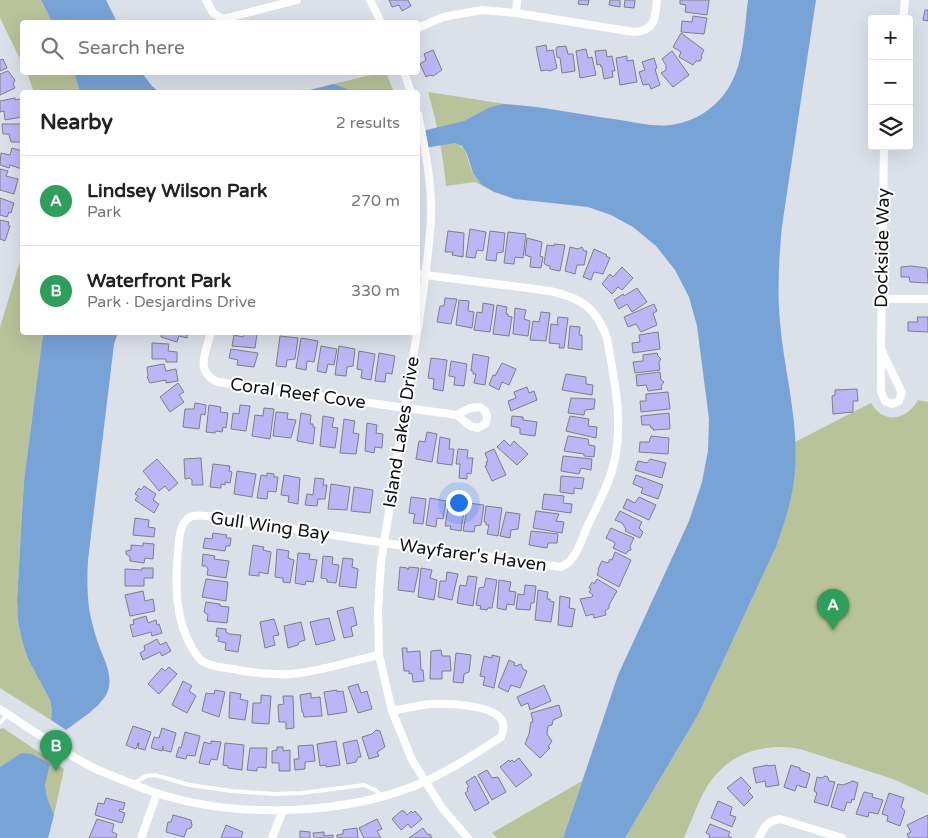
<!DOCTYPE html>
<html lang="en">
<head>
<meta charset="utf-8">
<style>
  body { margin:0; font-family:"Varela Round",sans-serif; background:#f2f2f2; color:#222 }
  .controls { position:absolute; right:15px; top:15px; display:grid; overflow:hidden; border-radius:5px; box-shadow:0 5px 20px #0002 }
  .controls button { width:45px; height:45px; display:grid; place-items:center; padding:0; border:0; border-bottom:1px solid #e0e0e0; background:#fff; color:#222; font:25px sans-serif }
  .you { position:absolute; left:458px; top:502px; width:18px; height:18px; margin:-12px; border:4px solid #fff; border-radius:50%; background:#1a73e8; box-shadow:0 0 0 8px #1a73e833 }
  .badge { display:grid; place-items:center; width:32px; height:32px; border-radius:50%; background:#3e837a; color:#fff; font-size:16px; font-weight:700 }
  .pin { position:absolute; translate:-50% -41px; filter:drop-shadow(0 1px 2px #0008) }
  .pin::after { content:''; position:absolute; top:26px; width:18px; height:15px; background:inherit; clip-path:polygon(0 0,100% 0,50% 100%) }
  .list { margin:0; padding:0; list-style:none }
  h2 { display:flex; justify-content:space-between; align-items:center; height:65px; margin:0; padding:0 20px; font-size:21px }
  h2 small { font-size:16px; font-weight:400; color:#767676 }
  .list li { display:grid; grid-template-columns:32px 1fr auto; gap:15px; align-items:center; box-sizing:border-box; height:90px; padding:0 20px; border-top:1px solid #e0e0e0 }
  .list b { display:block; font-size:19px; white-space:nowrap }
  .list p { margin:0; font-size:16px; white-space:nowrap; color:#767676 }
  .list em { font-size:16px; font-style:normal; color:#767676 }
  .icon { flex:none; width:28px; height:28px; fill:none; stroke:currentColor; stroke-width:2; stroke-linecap:round; stroke-linejoin:round }
  .map { position:relative; flex:none; width:928px; height:838px; overflow:hidden }
  .search { position:absolute; background:#fff; box-shadow:0 5px 20px #0002; left:20px; top:20px; width:400px; height:55px; display:flex; align-items:center; gap:12px; box-sizing:border-box; padding:0 18px; border-radius:5px; color:#767676; font-size:19px }
  .panel { position:absolute; background:#fff; box-shadow:0 5px 20px #0002; left:20px; top:90px; width:400px; height:245px; border-radius:5px }
  .map>svg:first-child { display:block }
  .green { fill:#b9c399 }
  .water { fill:#78a3d7 }
  .building { fill:#bcb6f6; stroke:#7f7e87 }
  .lines { fill:none; stroke-linecap:round; stroke-linejoin:round }
  .lane { stroke:#fff; stroke-width:4 }
  .street { stroke:#fff; stroke-width:8 }
  .labels { text-anchor:middle; stroke-width:4; stroke-linejoin:round; paint-order:stroke }
  .street-label { font-size:18px; fill:#101215; stroke:#fff }
</style>
</head>
<body>
<div class="map">
<svg width="928" height="838" viewBox="0 0 928 838">
  <rect width="100%" height="100%" fill="#dce0e9"/>
  <g class="green">
    <path d="M 0,0 L 41,0 L 52,22 L 22,22 L 22,63 L 0,18 Z"/>
    <path d="M 27,73 L 74,73 L 80,92 L 34,92 Z"/>
    <path d="M 379,73 L 386,73 L 394,92 L 355,92 L 333,86 L 333,84 Z"/>
    <path d="M 428,92 L 512,105 L 503,104 L 490,107 L 464,121 L 455,143 C 469,148 467,162 473,173 C 478,182 486,187 494,192 L 475,182 L 446,186 C 443,154 437,123 428,92 Z"/>
    <path d="M 22,255 L 22,332 L 44,333 L 42,341 L 24,481 L 17,599 L 18,621 L 28,659 L 50,700 L 52,710 L 51,720 L 0,688 L 0,327 Z"/>
    <path d="M 918,400 L 928,402 L 928,795 L 893,779 L 800,749 C 764,742 729,753 708,785 C 698,801 692,820 684,838 L 625,838 L 699,713 L 776,547 C 789,511 795,481 795,442 L 871,403 C 884,425 907,420 918,400 Z"/>
    <path d="M 3,728 L 64,769 L 54,815 L 47,797 L 45,784 L 21,753 L 0,767 L 0,729 Z"/>
    <path d="M 582,781 L 563,838 L 497,838 L 492,833 Z"/>
  </g>
  <g class="water">
    <path d="M 41,0 L 106,0 L 117,22 L 52,22 Z"/>
    <path d="M 748,0 L 816,0 L 782,226 C 779,258 777,290 780,322 C 784,371 799,420 795,470 C 793,497 785,522 776,547 L 699,713 L 625,838 L 563,838 L 618,675 L 689,521 L 702,482 L 708,451 L 709,419 L 697,326 L 689,297 L 675,270 L 656,246 L 633,227 L 611,215 L 588,207 L 515,199 L 494,192 L 481,184 L 473,173 L 467,154 L 462,146 L 455,143 L 418,149 L 418,132 L 464,121 L 490,107 L 503,104 C 542,106 581,115 620,120 C 638,123 658,128 676,124 C 703,119 725,100 735,75 C 744,53 745,23 748,0 Z"/>
    <path d="M 74,73 L 142,73 L 152,86 L 159,92 L 80,92 Z"/>
    <path d="M 333,84 L 355,92 L 302,92 Z"/>
    <path d="M 44,333 L 118,333 L 114,344 L 88,560 C 87,578 87,596 90,614 C 92,622 94,631 97,640 C 102,657 116,676 106,695 C 98,709 79,720 66,730 L 51,720 L 52,710 L 50,700 L 28,659 L 22,640 L 18,621 L 17,599 L 24,481 L 42,341 Z"/>
    <path d="M 21,753 L 32,754 L 50,764 L 45,785 L 47,797 L 54,815 L 48,838 L 0,838 L 0,767 Z"/>
  </g>
  <g class="building">
    <path d="M 389,0 L 408,0 L 411,6 L 402,11 L 399,5 L 392,7 Z"/>
    <path d="M 579,0 L 589,0 L 588,5 L 578,4 Z"/>
    <path d="M 610,0 L 620,0 L 620,7 L 609,5 Z"/>
    <path d="M 625,0 L 635,0 L 634,8 L 624,7 Z"/>
    <path d="M 680,0 L 709,0 L 707,15 L 685,12 L 686,5 L 680,4 Z"/>
    <path d="M 925,10 L 928,10 L 928,21 L 923,20 Z"/>
    <path d="M 693,16 L 707,18 L 704,34 L 681,32 L 682,21 L 692,22 Z"/>
    <path d="M 681,33 L 704,50 L 701,56 L 702,58 L 700,61 L 696,61 L 693,65 L 679,57 L 681,52 L 673,47 Z"/>
    <path d="M 546,45 L 547,51 L 553,50 L 557,68 L 550,71 L 547,70 L 541,71 L 536,47 Z"/>
    <path d="M 566,46 L 568,54 L 573,54 L 575,71 L 562,73 L 560,58 L 557,57 L 556,49 L 557,47 Z"/>
    <path d="M 586,49 L 588,58 L 592,57 L 596,75 L 580,78 L 576,51 Z"/>
    <path d="M 433,50 L 442,70 L 433,76 L 430,75 L 426,77 L 420,64 L 426,60 L 424,54 Z"/>
    <path d="M 606,50 L 607,57 L 612,56 L 615,71 L 612,71 L 613,77 L 604,79 L 602,67 L 601,67 L 600,64 L 597,65 L 595,51 Z"/>
    <path d="M 672,51 L 689,75 L 673,87 L 661,73 L 666,70 L 666,65 L 662,59 Z"/>
    <path d="M 627,56 L 627,61 L 633,60 L 637,82 L 620,85 L 616,58 Z"/>
    <path d="M 654,58 L 657,68 L 655,69 L 660,85 L 651,89 L 649,84 L 643,85 L 639,72 L 645,70 L 642,62 Z"/>
    <path d="M 3,59 L 7,68 L 0,71 L 0,60 Z"/>
    <path d="M 8,71 L 15,80 L 13,84 L 15,88 L 0,95 L 0,74 Z"/>
    <path d="M 15,98 L 15,100 L 21,99 L 22,117 L 5,120 L 4,111 L 0,112 L 0,101 Z"/>
    <path d="M 2,124 L 22,124 L 22,142 L 11,142 L 9,134 L 3,134 Z"/>
    <path d="M 12,148 L 22,151 L 22,169 L 10,165 L 9,168 L 0,165 L 1,153 L 10,155 Z"/>
    <path d="M 0,169 L 8,171 L 6,176 L 18,179 L 14,194 L 0,190 Z"/>
    <path d="M 0,198 L 14,203 L 11,213 L 9,212 L 7,217 L 0,215 Z"/>
    <path d="M 0,220 L 9,222 L 8,225 L 10,226 L 5,241 L 0,239 Z"/>
    <path d="M 470,229 L 486,232 L 483,251 L 477,250 L 475,258 L 466,257 Z"/>
    <path d="M 448,231 L 464,233 L 463,257 L 452,255 L 453,252 L 445,252 Z"/>
    <path d="M 490,231 L 505,233 L 503,252 L 497,253 L 496,261 L 486,260 Z"/>
    <path d="M 508,232 L 526,234 L 523,258 L 515,257 L 514,264 L 504,263 Z"/>
    <path d="M 527,238 L 542,242 L 540,256 L 543,257 L 541,268 L 530,267 L 531,257 L 525,255 Z"/>
    <path d="M 554,244 L 565,245 L 560,271 L 550,269 L 550,266 L 546,265 L 544,263 L 547,245 L 554,246 Z"/>
    <path d="M 570,247 L 578,249 L 582,247 L 584,251 L 587,251 L 584,265 L 577,265 L 575,274 L 565,271 Z"/>
    <path d="M 594,249 L 607,255 L 606,256 L 610,258 L 603,274 L 594,272 L 591,280 L 583,277 Z"/>
    <path d="M 911,266 L 927,268 L 928,283 L 910,282 L 909,277 L 901,277 L 901,267 Z"/>
    <path d="M 622,267 L 633,278 L 622,290 L 618,287 L 612,294 L 602,284 L 610,274 L 613,277 Z"/>
    <path d="M 637,288 L 647,302 L 632,312 L 627,304 L 619,309 L 614,300 L 623,294 L 624,296 Z"/>
    <path d="M 445,298 L 457,299 L 451,324 L 437,322 L 440,306 L 444,306 Z"/>
    <path d="M 459,300 L 469,301 L 468,311 L 474,312 L 472,328 L 456,325 Z"/>
    <path d="M 483,303 L 494,305 L 490,332 L 474,330 L 477,312 L 482,313 Z"/>
    <path d="M 654,304 L 657,311 L 653,313 L 657,325 L 641,332 L 636,324 L 628,327 L 624,317 Z"/>
    <path d="M 497,305 L 507,307 L 506,314 L 508,314 L 508,316 L 512,317 L 509,336 L 493,334 Z"/>
    <path d="M 515,308 L 526,310 L 524,319 L 530,321 L 528,336 L 513,334 Z"/>
    <path d="M 541,312 L 550,313 L 546,341 L 530,340 L 533,321 L 539,322 Z"/>
    <path d="M 558,317 L 568,318 L 564,348 L 559,348 L 560,344 L 549,343 L 551,324 L 559,325 L 557,323 Z"/>
    <path d="M 917,317 L 928,317 L 928,332 L 908,331 L 908,322 L 918,322 Z"/>
    <path d="M 570,326 L 580,327 L 579,335 L 582,335 L 582,350 L 568,348 Z"/>
    <path d="M 162,332 L 188,332 L 187,338 L 179,336 L 177,342 L 161,337 Z"/>
    <path d="M 244,332 L 257,334 L 255,348 L 232,346 L 234,335 L 243,337 Z"/>
    <path d="M 658,332 L 660,349 L 633,353 L 632,343 L 640,342 L 639,335 Z"/>
    <path d="M 280,336 L 298,338 L 295,359 L 287,360 L 286,367 L 276,366 Z"/>
    <path d="M 301,338 L 318,341 L 314,362 L 307,361 L 306,370 L 296,368 Z"/>
    <path d="M 152,343 L 169,344 L 168,351 L 177,352 L 177,362 L 166,362 L 166,359 L 152,359 Z"/>
    <path d="M 321,346 L 337,349 L 334,365 L 328,364 L 326,373 L 317,371 Z"/>
    <path d="M 339,346 L 355,349 L 353,366 L 347,367 L 346,376 L 335,375 Z"/>
    <path d="M 231,349 L 258,353 L 254,367 L 237,365 L 238,360 L 229,358 Z"/>
    <path d="M 359,351 L 375,354 L 371,380 L 361,378 L 362,370 L 357,369 Z"/>
    <path d="M 379,353 L 395,356 L 392,374 L 386,373 L 385,382 L 375,381 Z"/>
    <path d="M 657,353 L 658,356 L 661,359 L 659,362 L 660,370 L 635,373 L 633,362 L 643,361 L 643,355 Z"/>
    <path d="M 473,354 L 489,357 L 485,385 L 474,383 L 476,374 L 473,374 L 473,371 L 471,371 Z"/>
    <path d="M 431,358 L 447,360 L 443,391 L 433,389 L 434,379 L 428,378 Z"/>
    <path d="M 451,361 L 467,364 L 464,386 L 454,385 L 455,377 L 449,376 Z"/>
    <path d="M 502,363 L 516,369 L 509,385 L 502,382 L 499,390 L 489,385 L 493,375 L 495,376 Z"/>
    <path d="M 164,364 L 166,371 L 176,369 L 178,381 L 166,383 L 166,380 L 150,383 L 147,377 L 148,376 L 147,367 Z"/>
    <path d="M 660,372 L 661,380 L 664,382 L 661,386 L 662,389 L 648,391 L 646,385 L 637,386 L 636,375 Z"/>
    <path d="M 566,374 L 586,377 L 586,384 L 593,385 L 592,395 L 562,390 Z"/>
    <path d="M 178,383 L 184,392 L 179,395 L 184,402 L 170,412 L 160,397 Z"/>
    <path d="M 527,387 L 529,393 L 534,391 L 537,400 L 511,411 L 508,401 L 516,398 L 514,392 Z"/>
    <path d="M 857,389 L 858,401 L 853,401 L 853,412 L 833,414 L 832,396 L 835,395 L 835,390 Z"/>
    <path d="M 668,392 L 670,409 L 641,412 L 640,401 L 646,401 L 646,394 Z"/>
    <path d="M 571,398 L 595,399 L 594,409 L 585,410 L 584,415 L 568,413 Z"/>
    <path d="M 195,403 L 206,405 L 205,415 L 201,414 L 199,429 L 183,427 L 185,409 L 194,409 Z"/>
    <path d="M 209,405 L 221,407 L 220,412 L 228,413 L 226,428 L 223,427 L 222,432 L 216,431 L 215,433 L 206,432 Z"/>
    <path d="M 240,405 L 250,406 L 246,431 L 231,429 L 233,413 L 239,414 Z"/>
    <path d="M 264,408 L 274,409 L 270,439 L 252,436 L 255,415 L 263,416 Z"/>
    <path d="M 276,412 L 288,413 L 287,419 L 296,420 L 291,438 L 273,436 Z"/>
    <path d="M 301,413 L 311,415 L 310,424 L 313,424 L 313,427 L 315,427 L 313,444 L 297,441 Z"/>
    <path d="M 669,413 L 670,429 L 653,430 L 653,428 L 651,428 L 650,425 L 642,425 L 641,416 Z"/>
    <path d="M 323,416 L 334,418 L 332,427 L 338,428 L 335,448 L 320,446 Z"/>
    <path d="M 512,416 L 523,417 L 523,420 L 537,422 L 535,436 L 520,434 L 520,428 L 511,426 Z"/>
    <path d="M 570,416 L 589,419 L 588,426 L 597,427 L 596,438 L 566,431 Z"/>
    <path d="M 344,419 L 355,421 L 353,433 L 359,434 L 356,454 L 340,453 Z"/>
    <path d="M 367,423 L 377,425 L 376,433 L 383,434 L 382,448 L 375,447 L 374,453 L 365,451 Z"/>
    <path d="M 427,432 L 437,434 L 432,462 L 416,459 L 419,441 L 425,442 Z"/>
    <path d="M 568,436 L 588,439 L 589,445 L 595,446 L 594,457 L 584,456 L 584,454 L 564,451 Z"/>
    <path d="M 651,436 L 669,438 L 668,454 L 639,452 L 640,442 L 649,442 Z"/>
    <path d="M 440,437 L 450,439 L 449,449 L 454,449 L 452,465 L 437,463 Z"/>
    <path d="M 504,440 L 510,446 L 514,441 L 528,454 L 517,465 L 497,447 Z"/>
    <path d="M 458,449 L 468,450 L 467,458 L 473,458 L 471,474 L 467,473 L 467,479 L 459,478 L 460,464 L 456,464 Z"/>
    <path d="M 494,449 L 506,475 L 492,481 L 485,466 L 487,465 L 486,462 L 488,461 L 485,453 Z"/>
    <path d="M 563,456 L 592,459 L 591,470 L 581,468 L 579,474 L 561,471 Z"/>
    <path d="M 201,458 L 203,485 L 192,485 L 192,480 L 190,478 L 185,479 L 184,459 Z"/>
    <path d="M 157,459 L 178,483 L 169,491 L 165,486 L 159,491 L 143,471 Z"/>
    <path d="M 650,459 L 666,463 L 662,478 L 635,470 L 638,461 L 647,463 Z"/>
    <path d="M 213,464 L 230,466 L 229,471 L 232,472 L 230,483 L 225,482 L 225,485 L 221,484 L 221,488 L 210,487 Z"/>
    <path d="M 237,471 L 256,474 L 252,497 L 234,494 Z"/>
    <path d="M 267,473 L 274,474 L 274,477 L 278,477 L 276,492 L 268,491 L 267,499 L 257,498 L 261,475 L 267,476 Z"/>
    <path d="M 284,475 L 300,478 L 298,504 L 288,502 L 289,496 L 281,495 Z"/>
    <path d="M 636,475 L 663,485 L 658,499 L 641,493 L 643,488 L 633,484 Z"/>
    <path d="M 561,476 L 584,478 L 582,489 L 574,488 L 574,494 L 560,492 Z"/>
    <path d="M 315,478 L 324,479 L 323,485 L 327,485 L 325,499 L 318,499 L 317,506 L 305,505 L 307,494 L 313,495 Z"/>
    <path d="M 331,484 L 350,487 L 347,510 L 328,509 Z"/>
    <path d="M 144,486 L 156,494 L 153,500 L 159,504 L 154,513 L 135,500 L 138,496 L 135,494 L 139,488 L 141,490 Z"/>
    <path d="M 354,487 L 373,490 L 370,513 L 351,511 Z"/>
    <path d="M 544,494 L 564,496 L 563,503 L 572,504 L 571,513 L 542,509 Z"/>
    <path d="M 411,497 L 426,499 L 423,524 L 413,523 L 415,514 L 409,513 Z"/>
    <path d="M 639,497 L 656,505 L 649,520 L 623,508 L 627,499 L 635,503 Z"/>
    <path d="M 430,498 L 446,501 L 443,519 L 437,518 L 436,527 L 426,525 Z"/>
    <path d="M 468,503 L 484,505 L 481,525 L 475,526 L 474,532 L 463,531 Z"/>
    <path d="M 486,506 L 502,508 L 498,536 L 487,534 L 489,525 L 486,525 L 486,522 L 484,522 Z"/>
    <path d="M 448,508 L 461,508 L 460,510 L 464,511 L 461,531 L 450,529 L 451,526 L 445,526 Z"/>
    <path d="M 536,511 L 559,514 L 556,521 L 564,522 L 562,533 L 533,528 Z"/>
    <path d="M 620,511 L 642,522 L 639,528 L 643,532 L 640,538 L 625,531 L 626,529 L 622,523 L 615,520 Z"/>
    <path d="M 506,512 L 520,514 L 518,529 L 511,530 L 510,538 L 500,536 Z"/>
    <path d="M 135,518 L 149,520 L 148,527 L 155,528 L 154,537 L 133,535 Z"/>
    <path d="M 611,528 L 634,538 L 630,546 L 631,550 L 628,551 L 626,554 L 613,548 L 615,544 L 614,542 L 606,538 Z"/>
    <path d="M 531,531 L 558,534 L 557,543 L 548,543 L 547,548 L 529,545 Z"/>
    <path d="M 213,533 L 227,535 L 226,538 L 231,538 L 230,546 L 226,546 L 225,551 L 203,548 L 205,538 L 212,539 Z"/>
    <path d="M 143,543 L 154,544 L 153,559 L 145,558 L 144,563 L 130,561 L 130,557 L 126,554 L 126,551 L 131,550 L 131,545 L 143,546 Z"/>
    <path d="M 253,545 L 264,547 L 263,550 L 271,552 L 268,574 L 259,572 L 259,576 L 249,575 Z"/>
    <path d="M 277,549 L 289,551 L 288,558 L 294,560 L 290,583 L 283,582 L 283,578 L 275,577 Z"/>
    <path d="M 615,552 L 631,560 L 619,587 L 597,575 L 599,570 L 598,569 L 602,561 L 608,563 L 610,559 L 612,560 Z"/>
    <path d="M 298,553 L 310,554 L 309,559 L 317,560 L 313,582 L 306,581 L 305,585 L 295,583 Z"/>
    <path d="M 203,554 L 215,556 L 214,559 L 229,561 L 226,578 L 207,575 L 208,569 L 206,566 L 202,566 Z"/>
    <path d="M 323,556 L 333,557 L 332,564 L 339,565 L 336,583 L 327,582 L 327,579 L 321,578 Z"/>
    <path d="M 343,558 L 353,559 L 352,567 L 358,569 L 356,588 L 339,586 Z"/>
    <path d="M 400,567 L 407,568 L 408,570 L 409,567 L 419,568 L 414,592 L 398,590 Z"/>
    <path d="M 142,568 L 153,568 L 153,578 L 144,578 L 144,586 L 125,586 L 125,569 L 142,570 Z"/>
    <path d="M 421,568 L 432,570 L 430,578 L 437,580 L 434,600 L 418,597 Z"/>
    <path d="M 447,572 L 458,574 L 452,600 L 438,597 L 440,581 L 446,581 Z"/>
    <path d="M 468,576 L 477,577 L 473,606 L 457,603 L 460,585 L 466,586 Z"/>
    <path d="M 486,578 L 497,580 L 492,608 L 488,608 L 487,610 L 480,609 L 481,606 L 476,605 L 479,588 L 484,587 Z"/>
    <path d="M 206,579 L 228,582 L 226,601 L 202,597 Z"/>
    <path d="M 597,579 L 617,591 L 609,605 L 609,608 L 605,611 L 606,615 L 594,618 L 593,614 L 586,616 L 580,599 L 592,597 L 593,595 L 589,592 L 591,589 L 589,588 L 592,582 L 594,584 Z"/>
    <path d="M 499,580 L 511,582 L 509,591 L 516,592 L 514,605 L 507,604 L 506,610 L 497,608 Z"/>
    <path d="M 525,585 L 536,586 L 534,603 L 531,603 L 530,610 L 516,609 L 518,594 L 524,595 Z"/>
    <path d="M 538,590 L 548,592 L 547,599 L 550,599 L 550,601 L 554,602 L 551,622 L 535,620 Z"/>
    <path d="M 143,591 L 145,601 L 153,599 L 155,611 L 130,616 L 125,595 Z"/>
    <path d="M 560,596 L 570,598 L 569,608 L 575,609 L 572,627 L 558,625 Z"/>
    <path d="M 206,602 L 220,604 L 220,606 L 229,607 L 227,623 L 207,621 L 208,615 L 204,612 Z"/>
    <path d="M 353,607 L 357,625 L 351,627 L 353,636 L 344,638 L 337,611 Z"/>
    <path d="M 146,616 L 148,623 L 156,620 L 157,625 L 159,624 L 162,633 L 152,636 L 151,632 L 133,637 L 130,625 L 134,624 L 133,620 Z"/>
    <path d="M 329,618 L 335,640 L 316,645 L 310,622 Z"/>
    <path d="M 274,619 L 279,635 L 273,636 L 275,645 L 265,648 L 260,622 Z"/>
    <path d="M 301,622 L 305,640 L 299,642 L 298,645 L 288,648 L 284,626 Z"/>
    <path d="M 217,628 L 226,629 L 226,632 L 229,634 L 241,635 L 238,652 L 225,650 L 226,643 L 218,641 L 219,637 L 216,636 Z"/>
    <path d="M 157,639 L 160,645 L 166,642 L 171,651 L 162,656 L 160,652 L 143,660 L 140,653 L 145,650 L 144,646 Z"/>
    <path d="M 402,648 L 407,648 L 407,652 L 420,651 L 421,670 L 423,670 L 424,681 L 413,682 L 412,673 L 409,674 L 409,671 L 404,671 Z"/>
    <path d="M 441,650 L 442,656 L 450,656 L 451,671 L 442,671 L 442,679 L 430,679 L 431,651 Z"/>
    <path d="M 456,653 L 471,655 L 469,672 L 464,674 L 463,683 L 453,682 Z"/>
    <path d="M 492,655 L 500,657 L 494,688 L 483,685 L 485,677 L 480,676 L 484,656 L 492,658 Z"/>
    <path d="M 509,660 L 515,663 L 514,665 L 516,666 L 521,664 L 523,669 L 527,671 L 520,688 L 511,685 L 508,692 L 498,687 Z"/>
    <path d="M 169,667 L 177,674 L 159,694 L 148,684 L 162,668 L 165,671 Z"/>
    <path d="M 183,681 L 192,686 L 189,691 L 196,696 L 187,713 L 172,705 Z"/>
    <path d="M 358,684 L 361,693 L 367,691 L 372,709 L 358,713 L 348,687 Z"/>
    <path d="M 544,685 L 551,701 L 530,710 L 528,703 L 521,706 L 517,697 Z"/>
    <path d="M 215,690 L 225,692 L 219,717 L 202,711 L 206,693 L 214,694 Z"/>
    <path d="M 337,690 L 337,692 L 343,691 L 347,712 L 328,715 L 324,692 Z"/>
    <path d="M 230,692 L 241,694 L 240,699 L 248,701 L 245,720 L 229,718 Z"/>
    <path d="M 311,693 L 311,698 L 320,697 L 322,716 L 304,717 L 303,712 L 302,712 L 300,695 Z"/>
    <path d="M 261,695 L 271,696 L 269,724 L 252,723 L 253,703 L 261,703 Z"/>
    <path d="M 283,696 L 293,696 L 294,728 L 286,729 L 286,722 L 279,722 L 278,705 L 284,704 Z"/>
    <path d="M 559,705 L 562,716 L 553,720 L 552,725 L 548,726 L 547,734 L 552,741 L 548,747 L 550,748 L 540,758 L 525,744 L 529,734 L 531,722 L 533,722 L 531,713 Z"/>
    <path d="M 133,726 L 151,732 L 145,750 L 138,748 L 139,743 L 138,743 L 136,749 L 126,745 Z"/>
    <path d="M 162,728 L 176,733 L 171,752 L 163,750 L 163,746 L 162,751 L 151,748 L 154,737 L 159,738 Z"/>
    <path d="M 376,730 L 380,731 L 385,747 L 377,752 L 379,756 L 369,759 L 362,737 L 372,734 Z"/>
    <path d="M 185,732 L 200,736 L 195,756 L 187,755 L 186,759 L 176,757 L 179,747 L 181,748 Z"/>
    <path d="M 357,740 L 361,757 L 358,757 L 356,762 L 347,764 L 343,743 Z"/>
    <path d="M 211,741 L 221,742 L 217,760 L 211,759 L 209,765 L 199,763 L 204,742 L 211,744 Z"/>
    <path d="M 336,741 L 340,765 L 326,767 L 326,765 L 320,766 L 317,744 Z"/>
    <path d="M 225,743 L 244,745 L 242,770 L 228,768 L 228,766 L 223,765 Z"/>
    <path d="M 313,745 L 315,761 L 305,762 L 305,769 L 295,770 L 294,759 L 299,759 L 298,746 Z"/>
    <path d="M 277,747 L 283,747 L 283,751 L 290,750 L 290,771 L 279,771 L 279,763 L 272,763 L 272,751 L 277,750 Z"/>
    <path d="M 250,748 L 267,748 L 266,768 L 260,767 L 257,768 L 257,771 L 247,770 Z"/>
    <path d="M 519,758 L 532,775 L 516,787 L 500,767 L 509,760 L 510,762 L 512,760 L 514,762 Z"/>
    <path d="M 768,765 L 768,766 L 775,765 L 779,785 L 766,787 L 765,781 L 756,783 L 753,768 Z"/>
    <path d="M 791,765 L 800,768 L 800,770 L 810,774 L 806,788 L 797,785 L 795,791 L 784,787 Z"/>
    <path d="M 487,770 L 492,778 L 498,777 L 506,792 L 492,800 L 478,775 Z"/>
    <path d="M 475,776 L 489,803 L 475,811 L 465,793 L 468,791 L 467,788 L 469,787 L 466,782 Z"/>
    <path d="M 825,776 L 828,777 L 829,781 L 835,782 L 828,806 L 814,802 L 817,793 L 814,791 L 817,777 L 822,778 Z"/>
    <path d="M 741,777 L 751,788 L 748,791 L 753,797 L 744,806 L 727,788 Z"/>
    <path d="M 853,781 L 858,783 L 854,800 L 852,799 L 851,803 L 847,802 L 844,811 L 831,807 L 838,784 L 843,785 Z"/>
    <path d="M 864,792 L 873,794 L 872,797 L 883,800 L 878,814 L 869,812 L 868,817 L 856,814 Z"/>
    <path d="M 889,793 L 904,798 L 901,807 L 905,811 L 900,826 L 887,821 L 888,816 L 882,814 Z"/>
    <path d="M 106,798 L 125,803 L 123,810 L 120,809 L 119,811 L 125,813 L 122,823 L 95,815 L 98,803 L 104,804 Z"/>
    <path d="M 718,801 L 732,807 L 730,815 L 736,817 L 732,827 L 711,818 Z"/>
    <path d="M 401,811 L 404,811 L 407,815 L 411,811 L 413,813 L 415,811 L 422,819 L 411,828 L 408,824 L 401,830 L 392,819 Z"/>
    <path d="M 173,815 L 191,820 L 192,825 L 191,828 L 187,829 L 184,837 L 166,832 L 168,822 L 171,822 Z"/>
    <path d="M 928,815 L 928,838 L 909,838 L 907,834 L 911,832 L 907,825 Z"/>
    <path d="M 97,819 L 114,824 L 112,832 L 117,834 L 116,838 L 89,838 Z"/>
    <path d="M 377,819 L 382,829 L 377,831 L 381,838 L 364,838 L 359,828 Z"/>
    <path d="M 710,824 L 730,832 L 728,836 L 732,838 L 709,838 L 710,835 L 706,833 Z"/>
    <path d="M 226,825 L 243,832 L 241,838 L 221,838 Z"/>
    <path d="M 357,828 L 358,838 L 337,838 L 337,835 L 343,834 L 343,830 Z"/>
    <path d="M 423,828 L 428,835 L 430,834 L 432,838 L 409,838 Z"/>
    <path d="M 300,831 L 310,832 L 310,838 L 300,838 Z"/>
    <path d="M 324,832 L 324,836 L 333,835 L 333,838 L 314,838 L 313,833 Z"/>
  </g>
  <g class="lines">
    <g class="lane">
      <path d="M 0,723 L 8,714"/>
      <path d="M 133,784 L 146,776 L 155,775 L 190,785 L 231,791 L 274,794 L 302,793 L 364,785 L 375,790 L 383,796"/>
    </g>
    <g class="street">
      <path d="M 206,0 L 213,13 L 223,19 L 297,0"/>
      <path d="M 370,0 L 381,22"/>
      <path d="M 516,13 L 517,0"/>
      <path d="M 903,19 L 905,0"/>
      <path d="M 418,28 L 443,17 L 482,10 L 516,13 L 634,32 C 656,31 655,17 657,0"/>
      <path d="M 404,72 L 411,92"/>
      <path d="M 418,114 C 425,148 432,183 431,218 C 429,254 423,293 418,329"/>
      <path d="M 881,299 L 928,299"/>
      <path d="M 211,332 C 206,353 194,371 218,382 L 457,415 L 470,408 L 479,407 C 487,410 489,417 485,424 L 478,428 L 470,426 L 457,415"/>
      <path d="M 417,332 L 381,562 L 378,609 L 379,655 L 392,711 L 412,760 L 442,808 L 468,838"/>
      <path d="M 881,349 L 881,392 L 885,401 L 892,404 L 899,401 L 902,393 L 881,349 L 884,146"/>
      <path d="M 379,655 C 350,661 320,672 290,674 C 271,675 252,673 233,669 C 224,668 213,667 204,662 C 199,660 195,653 192,648 C 175,619 175,584 178,552 C 179,541 179,523 190,517 C 195,514 203,516 208,516 L 384,543 L 561,567 C 576,561 581,541 587,527 C 597,506 609,485 614,463 C 624,420 614,380 607,338 C 596,307 581,298 550,291 L 418,274"/>
      <path d="M 0,709 C 31,729 63,753 96,769 C 116,777 136,786 156,793 C 237,819 348,816 426,781 C 452,769 477,753 501,737 C 503,732 505,724 501,719 C 492,705 447,703 431,704 C 418,705 405,709 392,711"/>
      <path d="M 141,838 L 157,793"/>
      <path d="M 272,838 L 283,810"/>
      <path d="M 759,838 C 764,827 767,821 780,819 L 842,838"/>
    </g>
  </g>
  <g class="labels">
    <g class="street-label">
      <text transform="translate(882 248) rotate(-89)" y="6">Dockside Way</text>
      <text transform="translate(298 393) rotate(8)" y="6">Coral Reef Cove</text>
      <text transform="translate(401 432) rotate(-81)" y="6">Island Lakes Drive</text>
      <text transform="translate(270 526) rotate(8)" y="6">Gull Wing Bay</text>
      <text transform="translate(473 555) rotate(8)" y="6">Wayfarer's Haven</text>
    </g>
  </g>
</svg>
<div class="controls">
<button>+</button>
<button>−</button>
<button><svg class="icon" aria-label="layers" viewBox="0 0 24 24"><path d="M12 4l9 5-9 5-9-5zM3 14l9 5 9-5"/></svg></button>
</div>
<div class="you"></div>
<div class="pin badge" style="left:833px;top:630px;background:#2e9e5b">A</div>
<div class="pin badge" style="left:56px;top:771px;background:#2e9e5b">B</div>
<div class="search"><svg class="icon" aria-label="search" viewBox="0 0 24 24"><circle cx="10" cy="10" r="6"/><path d="M15 15l6 6"/></svg>Search here</div>
<section class="panel">
<h2>Nearby<small>2 results</small></h2>
<ul class="list">
<li><span class="badge" style="background:#2e9e5b">A</span><div><b>Lindsey Wilson Park</b><p>Park</p></div><em>270 m</em></li>
<li><span class="badge" style="background:#2e9e5b">B</span><div><b>Waterfront Park</b><p>Park · Desjardins Drive</p></div><em>330 m</em></li>
</ul>
</section>
</div>
</body>
</html>
